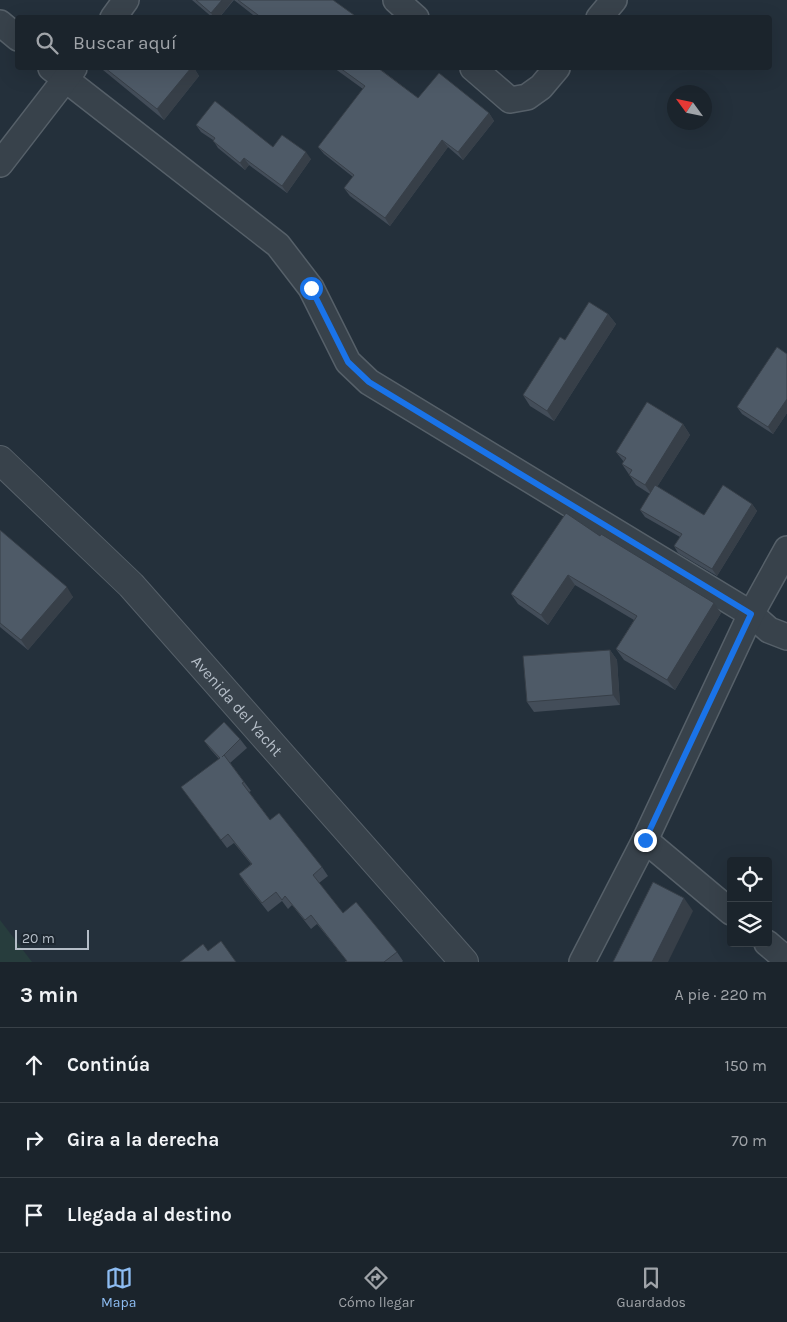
<!DOCTYPE html>
<html lang="es">
<head>
<meta charset="utf-8">
<style>
  body { margin:0; font-family:Karla,sans-serif; background:#283038; color:#f1f3f6 }
  .controls { position:absolute; right:15px; bottom:15px; display:grid; overflow:hidden; border-radius:5px; box-shadow:0 5px 20px #0002 }
  .controls button { width:45px; height:45px; display:grid; place-items:center; padding:0; border:0; border-bottom:1px solid #394148; background:#1b242c; color:#f1f3f6; font:25px sans-serif }
  .compass { position:absolute; left:667px; top:85px; width:45px; height:45px; border-radius:50%; background:#1b242c; box-shadow:0 5px 20px #0002; rotate:303deg }
  .scale { position:absolute; left:15px; bottom:12px; width:74px; box-sizing:border-box; padding-left:5px; border:2px solid #b4bdc7; border-top:0; font-size:14px; line-height:18px; white-space:nowrap; color:#b4bdc7; -webkit-text-stroke:4px #1d2730; paint-order:stroke }
  .stop { position:absolute; width:15px; height:15px; margin:-11px; border:4px solid #1a73e8; border-radius:50%; background:#fff }
  .stop.end { background:#1a73e8; border-color:#fff; box-shadow:0 1px 5px #0008 }
  .list { margin:0; padding:0; list-style:none }
  h2 { display:flex; justify-content:space-between; align-items:center; height:65px; margin:0; padding:0 20px; font-size:21px }
  h2 small { font-size:16px; font-weight:400; color:#a0a4a9 }
  .list li { display:grid; grid-template-columns:32px 1fr auto; gap:15px; align-items:center; box-sizing:border-box; height:75px; padding:0 20px; border-top:1px solid #394148 }
  .list b { display:block; font-size:19px; white-space:nowrap }
  .list em { font-size:16px; font-style:normal; color:#a0a4a9 }
  .icon { flex:none; width:28px; height:28px; fill:none; stroke:currentColor; stroke-width:2; stroke-linecap:round; stroke-linejoin:round }
  .map { position:relative; flex:none; width:787px; height:962px; overflow:hidden }
  .search { position:absolute; background:#1b242c; box-shadow:0 5px 20px #0002; left:15px; right:15px; top:15px; height:55px; display:flex; align-items:center; gap:12px; box-sizing:border-box; padding:0 18px; border-radius:5px; color:#a0a4a9; font-size:19px }
  .sheet { height:290px; background:#1b242c }
  nav { display:flex; justify-content:space-around; align-items:center; box-sizing:border-box; height:70px; border-top:1px solid #394148; background:#1b242c; font-size:14px; color:#a0a4a9 }
  nav a { display:grid; justify-items:center; gap:2px }
  nav .on { color:#8dbcf2 }
  .map>svg:first-child { display:block }
  .green { fill:#273d3d }
  .lines { fill:none; stroke-linecap:round; stroke-linejoin:round }
  .minor-casing { stroke:#566069; stroke-width:28 }
  .tertiary-casing { stroke:#566069; stroke-width:30 }
  .minor { stroke:#38424b; stroke-width:25 }
  .tertiary { stroke:#38424b; stroke-width:28 }
  .wall { fill:#434d59 }
  .shaded-wall { fill:#373f48 }
  .building { fill:#4e5a67; stroke:#373f48 }
  .route { stroke:#1a73e8; stroke-width:6 }
  .labels { text-anchor:middle; stroke-width:4.5; stroke-linejoin:round; paint-order:stroke }
  .street-label { font-size:16px; fill:#b4bdc7; stroke:#1d2730 }
</style>
</head>
<body>
<div class="map">
<svg width="787" height="962" viewBox="0 0 787 962">
  <rect width="100%" height="100%" fill="#24303b"/>
  <path class="green" d="M 0,920 L 32,962 L 0,962 Z"/>
  <g class="lines">
    <defs>
      <g id="minor">
        <path d="M 396,0 L 416,18"/>
        <path d="M 113,18 L 126,0"/>
        <path d="M 599,18 L 614,0"/>
        <path d="M 0,23 L 18,38"/>
        <path d="M 51,68 L 278,245 L 311,288 L 348,362 L 369,382 L 751,614 L 769,630 L 787,637"/>
        <path d="M 473,68 L 510,100 L 527,97 L 541,87 L 557,68"/>
        <path d="M 0,164 L 74,68"/>
        <path d="M 645,840 L 731,912"/>
        <path d="M 767,943 L 787,960"/>
        <path d="M 582,962 L 645,840 L 751,614 L 787,549"/>
      </g>
      <g id="tertiary">
        <path id="s1" d="M 0,460 L 131,585 L 464,962"/>
      </g>
    </defs>
    <use href="#minor" class="minor-casing"/>
    <use href="#tertiary" class="tertiary-casing"/>
    <use href="#minor" class="minor"/>
    <use href="#tertiary" class="tertiary"/>
  </g>
  <g class="wall">
    <path d="M 192,0 L 333,0 L 356,18 L 257,18 L 234,0 L 219,18 L 213,18 Z"/>
    <path d="M 101,68 L 194,68 L 199,76 L 164,120 L 103,70 Z"/>
    <path d="M 334,68 L 381,68 L 380,69 L 418,98 L 489,113 L 494,121 L 463,160 L 448,147 L 390,226 L 350,196 L 344,188 L 353,177 L 324,154 L 318,147 L 363,89 Z"/>
    <path d="M 196,125 L 273,147 L 311,159 L 287,193 L 249,165 L 245,170 L 218,148 L 213,140 L 201,132 Z"/>
    <path d="M 608,314 L 616,324 L 554,421 L 530,406 L 523,395 L 565,340 Z"/>
    <path d="M 787,354 L 787,413 L 773,434 L 742,414 L 737,407 Z"/>
    <path d="M 683,424 L 690,435 L 657,487 L 704,515 L 752,504 L 757,511 L 717,576 L 678,553 L 674,546 L 680,537 L 645,517 L 640,510 L 650,494 L 636,485 L 622,464 L 624,462 L 616,452 Z"/>
    <path d="M 0,530 L 73,597 L 28,650 L 0,627 Z"/>
    <path d="M 600,536 L 721,613 L 675,690 L 624,660 L 616,649 L 634,620 L 575,585 L 548,625 L 518,604 L 511,594 Z"/>
    <path d="M 610,650 L 617,660 L 620,705 L 534,712 L 527,702 Z"/>
    <path d="M 240,739 L 247,748 L 230,763 L 251,791 L 249,792 L 270,820 L 322,867 L 328,876 L 319,883 L 343,913 L 397,952 L 403,961 L 402,962 L 345,962 L 347,961 L 317,924 L 311,929 L 292,905 L 288,909 L 282,901 L 268,912 L 245,883 L 239,874 L 251,864 L 234,843 L 227,848 L 188,796 L 219,759 L 211,750 L 204,741 Z"/>
  </g>
  <g class="shaded-wall">
    <path d="M 222,0 L 233,0 L 219,18 L 214,18 L 211,13 Z"/>
    <path d="M 191,68 L 194,68 L 199,76 L 164,120 L 157,109 Z"/>
    <path d="M 489,113 L 494,121 L 463,160 L 458,152 Z"/>
    <path d="M 442,140 L 448,147 L 390,226 L 385,218 Z"/>
    <path d="M 306,152 L 311,159 L 287,193 L 282,186 Z"/>
    <path d="M 244,158 L 249,165 L 245,170 L 240,163 Z"/>
    <path d="M 608,314 L 616,324 L 554,421 L 547,411 Z"/>
    <path d="M 787,399 L 787,413 L 773,434 L 768,427 Z"/>
    <path d="M 683,424 L 690,435 L 652,495 L 645,485 Z"/>
    <path d="M 752,504 L 757,511 L 717,576 L 712,569 Z"/>
    <path d="M 568,575 L 575,585 L 548,625 L 541,615 Z"/>
    <path d="M 67,587 L 73,597 L 28,650 L 21,640 Z"/>
    <path d="M 714,603 L 721,613 L 675,690 L 667,680 Z"/>
    <path d="M 610,650 L 617,660 L 620,705 L 613,695 Z"/>
    <path d="M 684,898 L 693,911 L 668,962 L 652,962 Z"/>
  </g>
  <g class="building">
    <path d="M 196,0 L 222,0 L 211,13 Z"/>
    <path d="M 238,0 L 333,0 L 354,15 L 352,18 L 262,18 Z"/>
    <path d="M 105,68 L 191,68 L 157,109 Z"/>
    <path d="M 340,68 L 378,68 L 418,98 L 439,73 L 489,113 L 458,152 L 442,140 L 385,218 L 344,188 L 354,175 L 318,147 L 365,86 Z"/>
    <path d="M 215,101 L 273,147 L 282,135 L 306,152 L 282,186 L 244,158 L 240,163 L 213,141 L 215,138 L 196,125 Z"/>
    <path d="M 589,302 L 608,314 L 547,411 L 523,395 L 560,337 L 565,340 Z"/>
    <path d="M 777,347 L 787,354 L 787,399 L 768,427 L 737,407 Z"/>
    <path d="M 647,402 L 683,424 L 645,485 L 629,475 L 632,470 L 622,464 L 626,458 L 616,452 Z"/>
    <path d="M 655,485 L 704,515 L 723,485 L 752,504 L 712,569 L 674,546 L 682,534 L 640,510 Z"/>
    <path d="M 566,513 L 600,536 L 601,534 L 714,603 L 667,680 L 616,649 L 637,616 L 568,575 L 541,615 L 511,594 Z"/>
    <path d="M 0,530 L 67,587 L 21,640 L 0,623 Z"/>
    <path d="M 610,650 L 613,695 L 527,702 L 523,656 Z"/>
    <path d="M 224,722 L 240,739 L 222,757 L 224,755 L 244,782 L 242,783 L 270,820 L 279,813 L 322,867 L 313,875 L 343,913 L 356,902 L 397,952 L 384,962 L 345,962 L 347,961 L 311,915 L 305,920 L 285,896 L 282,900 L 276,892 L 262,903 L 239,874 L 252,864 L 228,834 L 221,840 L 181,787 L 220,758 L 204,741 Z"/>
    <path d="M 653,882 L 684,898 L 652,962 L 613,962 Z"/>
    <path d="M 221,941 L 236,962 L 180,962 L 203,944 L 208,951 Z"/>
  </g>
  <g class="lines">
    <path class="route" d="M 311,288 L 348,362 L 369,382 L 751,614 L 645,840"/>
  </g>
  <g class="labels">
    <g class="street-label">
      <text dy="6" stroke="none"><textPath href="#s1" startOffset="342">Avenida del Yacht</textPath></text>
    </g>
  </g>
</svg>
<div class="controls">
<button><svg class="icon" aria-label="locate" viewBox="0 0 24 24"><circle cx="12" cy="12" r="6"/><path d="M12 2v4M12 18v4M2 12h4M18 12h4"/></svg></button>
<button><svg class="icon" aria-label="layers" viewBox="0 0 24 24"><path d="M12 4l9 5-9 5-9-5zM3 14l9 5 9-5"/></svg></button>
</div>
<svg class="compass" viewBox="-18 -18 36 36"><path d="M0-13l5 13h-10z" fill="#e53935"/><path d="M0 13l5-13h-10z" fill="#a0a4a9"/></svg>
<div class="scale">20 m</div>
<div class="stop" style="left:311px;top:288px"></div>
<div class="stop end" style="left:645px;top:840px"></div>
<div class="search"><svg class="icon" aria-label="search" viewBox="0 0 24 24"><circle cx="10" cy="10" r="6"/><path d="M15 15l6 6"/></svg>Buscar aquí</div>
</div>
<section class="sheet">
<h2>3 min<small>A pie · 220 m</small></h2>
<ul class="list">
<li><svg class="icon" aria-label="ahead" viewBox="0 0 24 24"><path d="M12 20V5M6 11l6-6 6 6"/></svg><div><b>Continúa</b></div><em>150 m</em></li>
<li><svg class="icon" aria-label="right" viewBox="0 0 24 24"><path d="M7 20v-9h11M14 6l5 5-5 5"/></svg><div><b>Gira a la derecha</b></div><em>70 m</em></li>
<li><svg class="icon" aria-label="arrive" viewBox="0 0 24 24"><path d="M6 21V4h12l-3 4 3 4H6"/></svg><div><b>Llegada al destino</b></div></li>
</ul>
</section>
<nav>
<a class="on"><svg class="icon" aria-label="map" viewBox="0 0 24 24"><path d="M3 6l6-2 6 2 6-2v14l-6 2-6-2-6 2zM9 4v14M15 6v14"/></svg>Mapa</a>
<a><svg class="icon" aria-label="directions" viewBox="0 0 24 24"><path d="M12 3l9 9-9 9-9-9zM9 14v-3h6M13 9l2 2-2 2"/></svg>Cómo llegar</a>
<a><svg class="icon" aria-label="saved" viewBox="0 0 24 24"><path d="M7 4h10v16l-5-4-5 4z"/></svg>Guardados</a>
</nav>
</body>
</html>
